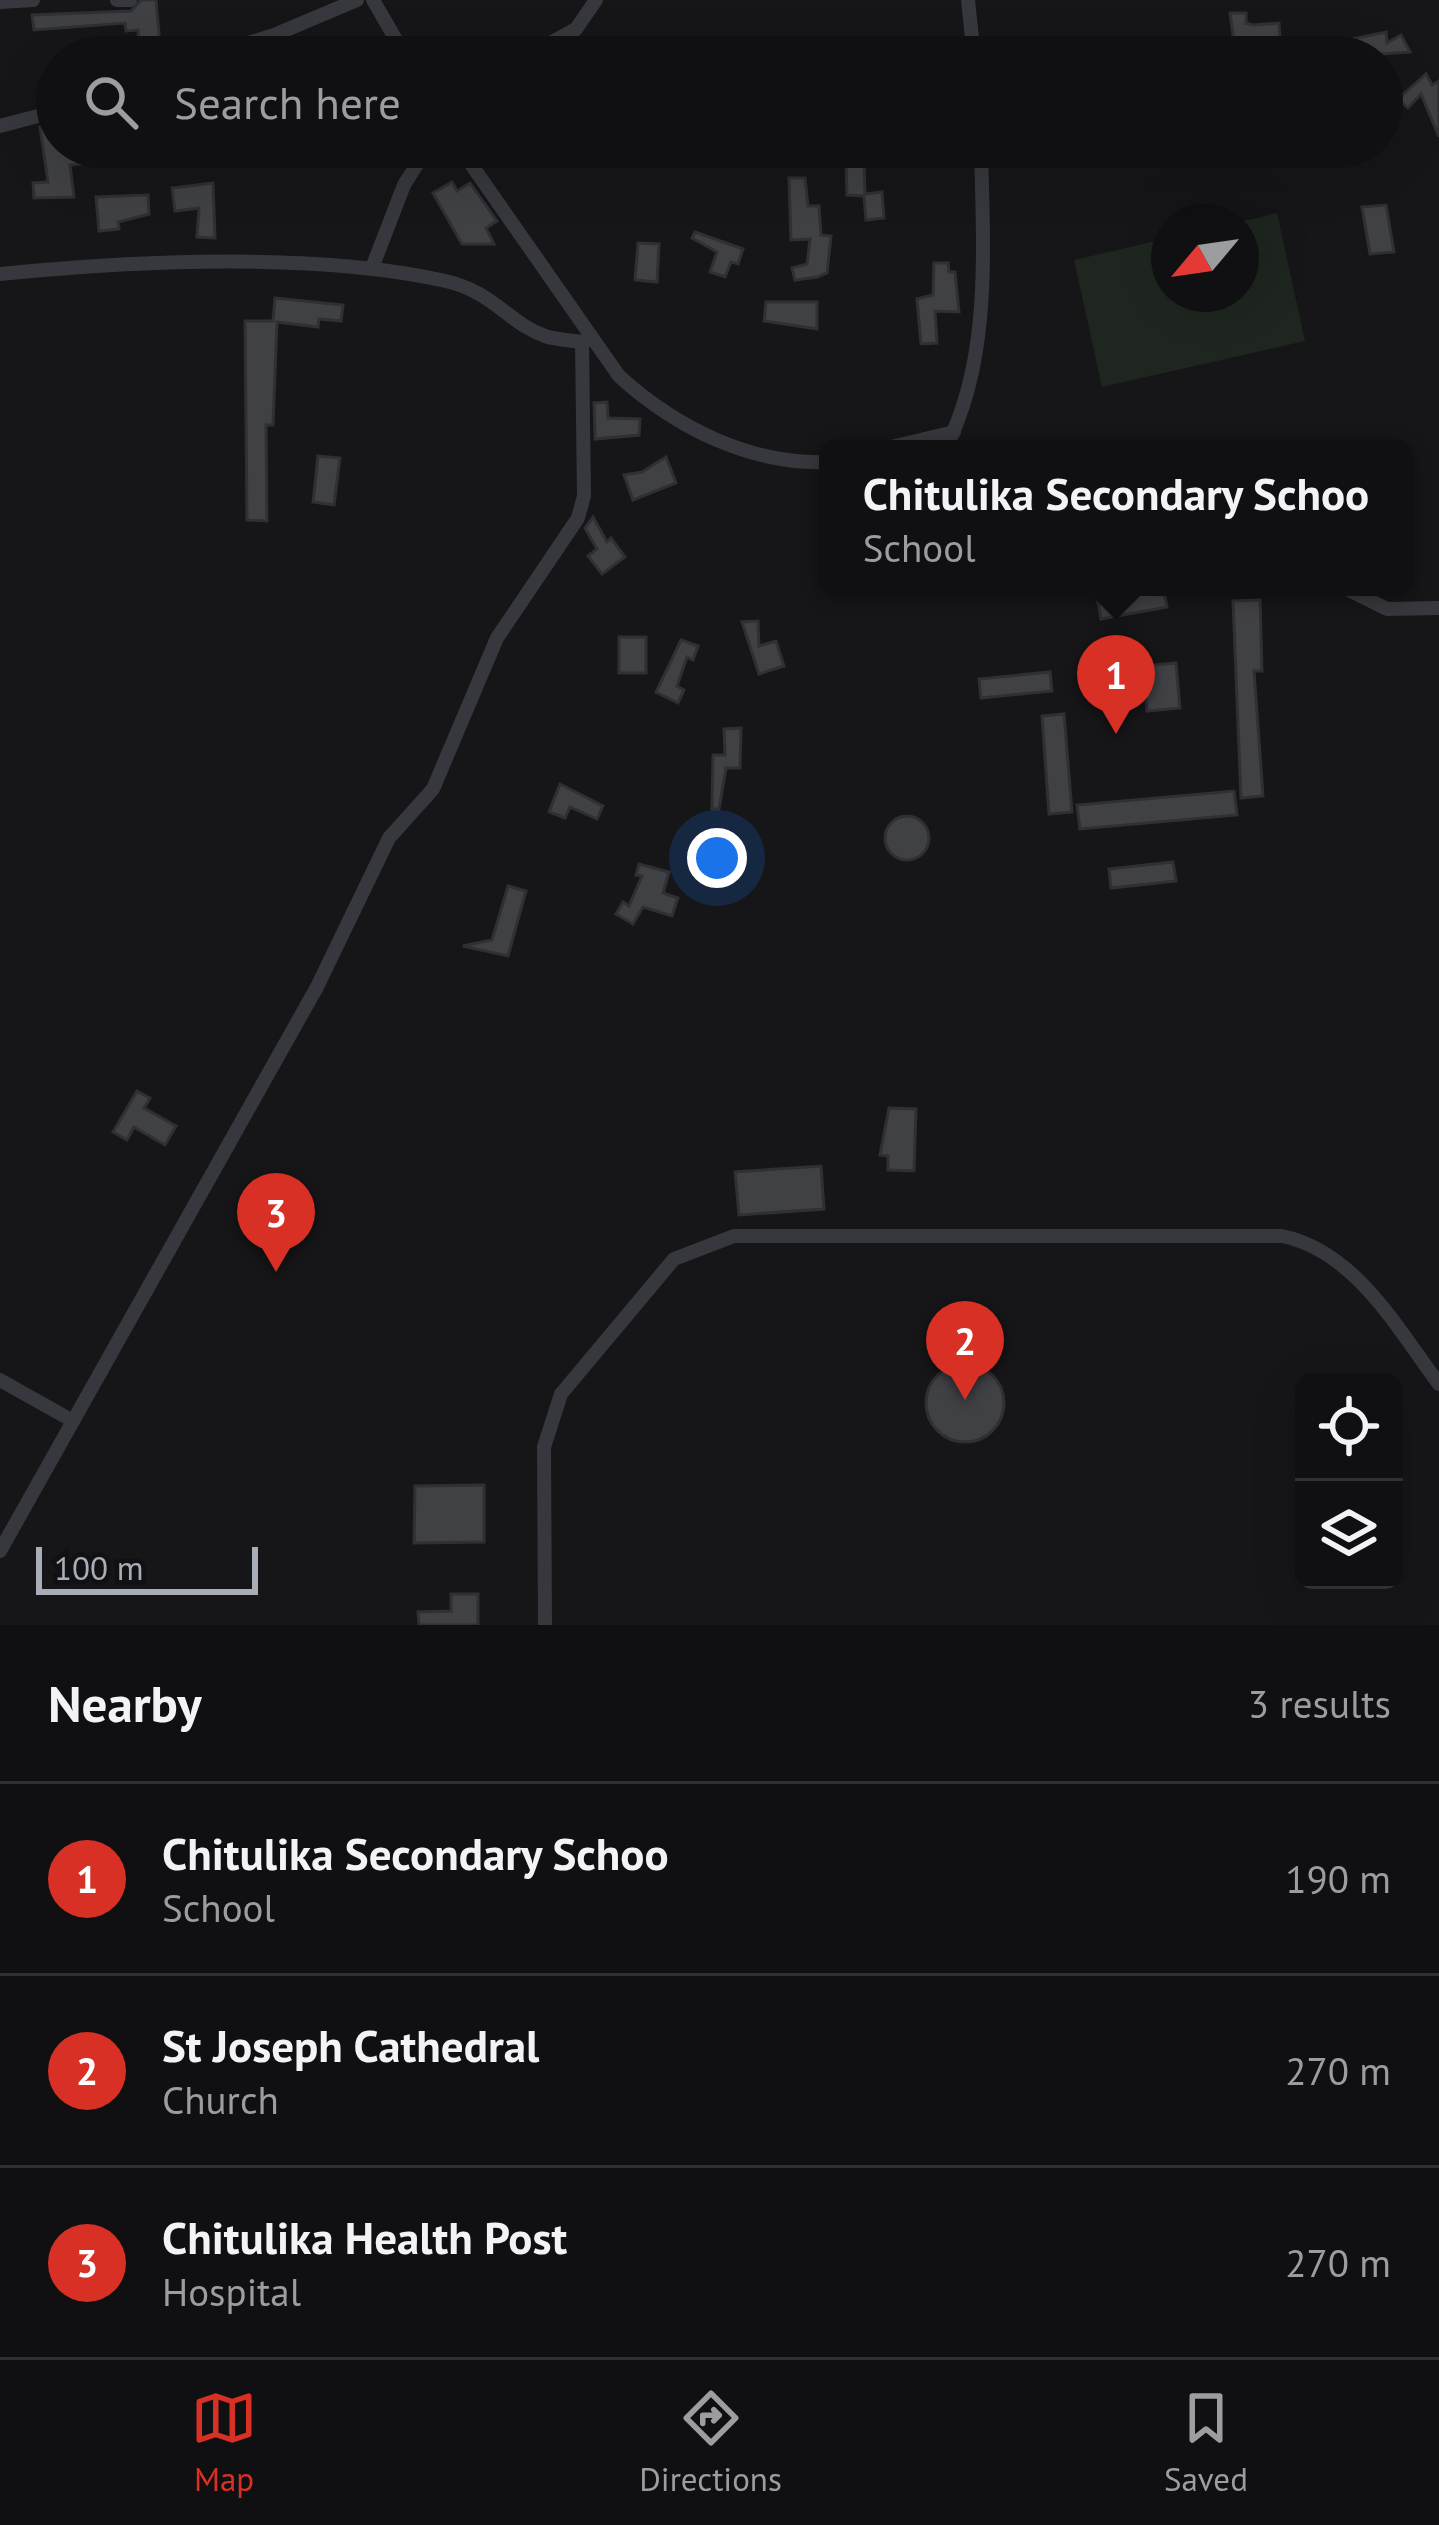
<!DOCTYPE html>
<html lang="en">
<head>
<meta charset="utf-8">
<style>
  body { margin:0; font-family:"PT Sans",sans-serif; background:#1e1e20; color:#f1f3f6 }
  .controls { position:absolute; right:36px; bottom:36px; display:grid; overflow:hidden; border-radius:18px; box-shadow:0 12px 48px #0002 }
  .controls button { width:108px; height:108px; display:grid; place-items:center; padding:0; border:0; border-bottom:3px solid #303032; background:#101012; color:#f1f3f6; font:60px sans-serif }
  .compass { position:absolute; left:1151px; top:204px; width:108px; height:108px; border-radius:50%; background:#101012; box-shadow:0 12px 48px #0002; rotate:241deg }
  .scale { position:absolute; left:36px; bottom:30px; width:222px; box-sizing:border-box; padding-left:12px; border:6px solid #a8adb8; border-top:0; font-size:33px; line-height:42px; white-space:nowrap; color:#a8adb8; -webkit-text-stroke:9px #111113; paint-order:stroke }
  .you { position:absolute; left:717px; top:858px; width:42px; height:42px; margin:-30px; border:9px solid #fff; border-radius:50%; background:#1a73e8; box-shadow:0 0 0 18px #1a73e833 }
  .badge { display:grid; place-items:center; width:78px; height:78px; border-radius:50%; background:#d93025; color:#fff; font-size:39px; font-weight:700 }
  .pin { position:absolute; translate:-50% -99px; filter:drop-shadow(0 3px 6px #0008) }
  .pin::after { content:''; position:absolute; top:63px; width:42px; height:36px; background:inherit; clip-path:polygon(0 0,100% 0,50% 100%) }
  .popup { position:absolute; left:819px; top:440px; width:594px; height:156px; box-sizing:border-box; display:grid; place-content:center; border-radius:18px; background:#101012; filter:drop-shadow(0 3px 9px #0005); font-size:39px; white-space:nowrap; color:#9c9d9f }
  .popup b { font-size:45px; color:#f1f3f6 }
  .popup::after { content:''; position:absolute; left:50%; top:100%; margin-left:-24px; border:24px solid transparent; border-top-color:#101012 }
  .list { margin:0; padding:0; list-style:none }
  h2 { display:flex; justify-content:space-between; align-items:center; height:156px; margin:0; padding:0 48px; font-size:51px }
  h2 small { font-size:39px; font-weight:400; color:#9c9d9f }
  .list li { display:grid; grid-template-columns:78px 1fr auto; gap:36px; align-items:center; box-sizing:border-box; height:192px; padding:0 48px; border-top:3px solid #303032 }
  .list b { display:block; font-size:45px; white-space:nowrap }
  .list p { margin:0; font-size:39px; white-space:nowrap; color:#9c9d9f }
  .list em { font-size:39px; font-style:normal; color:#9c9d9f }
  .icon { flex:none; width:66px; height:66px; fill:none; stroke:currentColor; stroke-width:2; stroke-linecap:round; stroke-linejoin:round }
  .map { position:relative; flex:none; width:1439px; height:1625px; overflow:hidden }
  .search { position:absolute; background:#101012; box-shadow:0 12px 48px #0002; left:36px; right:36px; top:36px; height:132px; display:flex; align-items:center; gap:30px; box-sizing:border-box; padding:0 42px; border-radius:66px; color:#9c9d9f; font-size:45px }
  .sheet { height:732px; background:#101012 }
  nav { display:flex; justify-content:space-around; align-items:center; box-sizing:border-box; height:168px; border-top:3px solid #303032; background:#101012; font-size:33px; color:#9c9d9f }
  nav a { display:grid; justify-items:center; gap:6px }
  nav .on { color:#d93025 }
  .map>svg:first-child { display:block }
  .green { fill:#1e261f }
  .building { fill:#404145; stroke:#303034; stroke-width:3 }
  .lines { fill:none; stroke-linecap:round; stroke-linejoin:round }
  .minor { stroke:#37383d; stroke-width:14 }
</style>
</head>
<body>
<div class="map">
<svg width="1439" height="1625" viewBox="0 0 1439 1625">
  <rect width="100%" height="100%" fill="#161618"/>
  <path class="green" d="M 1277,213 L 1305,341 L 1102,387 L 1074,260 L 1169,238 L 1169,294 L 1241,294 L 1240,222 Z"/>
  <g class="building">
    <path d="M 141,0 L 156,0 L 160,44 L 139,46 L 138,30 L 126,31 L 125,23 L 34,30 L 32,15 L 131,11 Z"/>
    <path d="M 1230,13 L 1246,13 L 1246,23 L 1253,25 L 1279,23 L 1280,38 L 1264,39 L 1266,57 L 1236,57 Z"/>
    <path d="M 1386,32 L 1387,43 L 1401,35 L 1410,52 L 1340,57 L 1338,42 Z"/>
    <path d="M 1426,74 L 1432,85 L 1439,81 L 1439,137 L 1421,94 L 1408,108 L 1398,99 Z"/>
    <path d="M 57,125 L 57,147 L 103,147 L 105,161 L 70,165 L 74,197 L 34,198 L 33,183 L 48,182 L 40,127 Z"/>
    <path d="M 864,162 L 865,194 L 882,192 L 884,218 L 866,220 L 864,196 L 847,195 L 846,163 Z"/>
    <path d="M 789,178 L 805,178 L 808,206 L 819,206 L 821,235 L 831,236 L 827,273 L 817,277 L 795,280 L 792,268 L 807,264 L 810,239 L 791,240 Z"/>
    <path d="M 452,182 L 457,191 L 470,183 L 497,221 L 486,228 L 494,244 L 462,244 L 433,193 Z"/>
    <path d="M 213,183 L 215,238 L 197,237 L 199,208 L 175,211 L 172,188 Z"/>
    <path d="M 148,195 L 149,214 L 118,222 L 119,229 L 99,231 L 96,197 Z"/>
    <path d="M 1386,205 L 1394,252 L 1370,254 L 1362,207 Z"/>
    <path d="M 695,232 L 743,249 L 738,264 L 731,262 L 725,277 L 710,272 L 717,252 L 692,238 Z"/>
    <path d="M 638,243 L 659,244 L 657,282 L 635,280 Z"/>
    <path d="M 934,263 L 948,263 L 949,272 L 955,272 L 959,312 L 935,311 L 937,343 L 921,344 L 917,299 L 933,295 Z"/>
    <path d="M 275,298 L 343,305 L 341,321 L 319,319 L 318,327 L 277,322 L 273,425 L 266,425 L 267,521 L 247,520 L 245,321 L 273,321 Z"/>
    <path d="M 766,302 L 817,302 L 817,329 L 764,321 Z"/>
    <path d="M 607,402 L 608,418 L 640,419 L 639,435 L 595,439 L 594,403 Z"/>
    <path d="M 318,456 L 340,458 L 334,505 L 313,502 Z"/>
    <path d="M 666,457 L 676,483 L 633,500 L 624,475 L 642,472 Z"/>
    <path d="M 593,517 L 607,542 L 611,538 L 625,557 L 602,574 L 588,556 L 597,549 L 585,528 Z"/>
    <path d="M 1095,587 L 1163,587 L 1167,607 L 1101,619 Z"/>
    <path d="M 1260,600 L 1262,671 L 1254,671 L 1263,796 L 1241,798 L 1233,601 Z"/>
    <path d="M 758,621 L 759,646 L 776,641 L 784,666 L 759,674 L 742,622 Z"/>
    <rect x="619" y="637" width="27" height="36"/>
    <path d="M 681,640 L 698,646 L 693,660 L 687,657 L 677,686 L 684,690 L 678,703 L 656,692 Z"/>
    <path d="M 1176,663 L 1180,708 L 1147,711 L 1143,666 Z"/>
    <path d="M 1050,672 L 1052,691 L 981,698 L 979,679 Z"/>
    <path d="M 1064,714 L 1072,812 L 1049,814 L 1042,716 Z"/>
    <path d="M 741,728 L 740,768 L 726,768 L 719,809 L 712,809 L 713,755 L 725,755 L 724,729 Z"/>
    <path d="M 560,784 L 603,806 L 597,819 L 570,807 L 565,818 L 549,812 Z"/>
    <path d="M 1234,791 L 1237,815 L 1080,829 L 1077,805 Z"/>
    <circle cx="907" cy="838" r="22"/>
    <path d="M 1173,862 L 1176,881 L 1111,888 L 1109,869 Z"/>
    <path d="M 639,864 L 669,872 L 663,893 L 678,898 L 672,916 L 643,907 L 633,924 L 616,914 L 623,902 L 629,906 L 642,876 L 636,875 Z"/>
    <path d="M 508,886 L 526,891 L 508,956 L 463,946 L 492,940 Z"/>
    <path d="M 137,1091 L 150,1098 L 144,1108 L 176,1126 L 165,1145 L 134,1127 L 127,1140 L 113,1132 Z"/>
    <path d="M 889,1108 L 916,1109 L 914,1171 L 888,1170 L 888,1156 L 880,1155 Z"/>
    <path d="M 821,1166 L 824,1209 L 739,1215 L 735,1172 Z"/>
    <circle cx="965" cy="1403" r="39"/>
    <path d="M 484,1485 L 484,1542 L 414,1543 L 415,1486 Z"/>
    <path d="M 451,1594 L 478,1594 L 478,1625 L 419,1625 L 418,1612 L 451,1611 Z"/>
  </g>
  <g class="lines">
    <g class="minor">
      <path d="M 117,0 L 130,0"/>
      <path d="M 373,0 L 406,57"/>
      <path d="M 968,0 L 974,57"/>
      <path d="M 0,2 L 33,0"/>
      <path d="M 204,57 L 274,35 L 357,0"/>
      <path d="M 525,57 L 576,29 L 596,0"/>
      <path d="M 0,126 L 57,111"/>
      <path d="M 459,147 L 619,376 C 676,428 751,465 828,462"/>
      <path d="M 372,268 L 404,185 L 428,147"/>
      <path d="M 0,274 C 134,261 310,252 441,280 C 493,290 509,324 545,336 C 557,340 570,340 582,342"/>
      <path d="M 883,449 L 954,432"/>
      <path d="M 945,449 C 992,360 983,245 981,147"/>
      <path d="M 1343,587 L 1387,609 L 1439,608"/>
      <path d="M 0,1380 L 73,1421"/>
      <path d="M 0,1551 L 317,987 L 389,838 L 433,789 L 497,638 L 578,518 L 584,496 L 582,342 L 592,338"/>
      <path d="M 545,1625 L 544,1447 L 561,1394 L 674,1259 L 734,1236 L 1282,1236 C 1355,1251 1397,1328 1439,1384"/>
    </g>
  </g>
</svg>
<div class="controls">
<button><svg class="icon" aria-label="locate" viewBox="0 0 24 24"><circle cx="12" cy="12" r="6"/><path d="M12 2v4M12 18v4M2 12h4M18 12h4"/></svg></button>
<button><svg class="icon" aria-label="layers" viewBox="0 0 24 24"><path d="M12 4l9 5-9 5-9-5zM3 14l9 5 9-5"/></svg></button>
</div>
<svg class="compass" viewBox="-18 -18 36 36"><path d="M0-13l5 13h-10z" fill="#e53935"/><path d="M0 13l5-13h-10z" fill="#9c9d9f"/></svg>
<div class="scale">100 m</div>
<div class="you"></div>
<div class="pin badge" style="left:1116px;top:734px">1</div>
<div class="popup"><b>Chitulika Secondary Schoo</b>School</div>
<div class="pin badge" style="left:965px;top:1400px">2</div>
<div class="pin badge" style="left:276px;top:1272px">3</div>
<div class="search"><svg class="icon" aria-label="search" viewBox="0 0 24 24"><circle cx="10" cy="10" r="6"/><path d="M15 15l6 6"/></svg>Search here</div>
</div>
<section class="sheet">
<h2>Nearby<small>3 results</small></h2>
<ul class="list">
<li><span class="badge">1</span><div><b>Chitulika Secondary Schoo</b><p>School</p></div><em>190 m</em></li>
<li><span class="badge">2</span><div><b>St Joseph Cathedral</b><p>Church</p></div><em>270 m</em></li>
<li><span class="badge">3</span><div><b>Chitulika Health Post</b><p>Hospital</p></div><em>270 m</em></li>
</ul>
</section>
<nav>
<a class="on"><svg class="icon" aria-label="map" viewBox="0 0 24 24"><path d="M3 6l6-2 6 2 6-2v14l-6 2-6-2-6 2zM9 4v14M15 6v14"/></svg>Map</a>
<a><svg class="icon" aria-label="directions" viewBox="0 0 24 24"><path d="M12 3l9 9-9 9-9-9zM9 14v-3h6M13 9l2 2-2 2"/></svg>Directions</a>
<a><svg class="icon" aria-label="saved" viewBox="0 0 24 24"><path d="M7 4h10v16l-5-4-5 4z"/></svg>Saved</a>
</nav>
</body>
</html>
